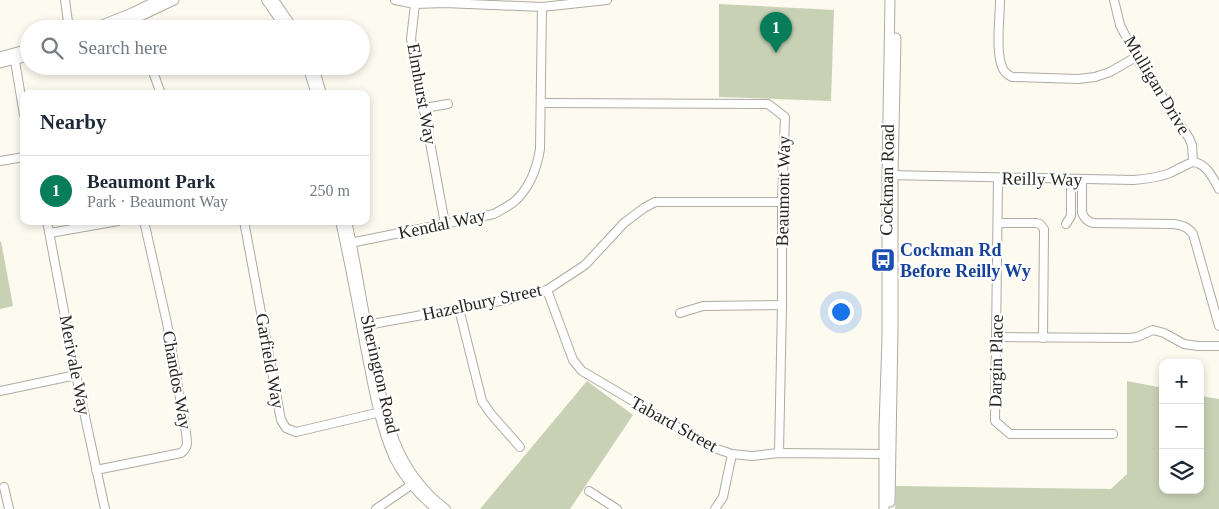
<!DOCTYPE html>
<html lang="en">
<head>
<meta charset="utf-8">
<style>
  body { margin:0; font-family:Georgia,serif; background:#f2f2f3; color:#1f2937 }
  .controls { position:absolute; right:15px; bottom:15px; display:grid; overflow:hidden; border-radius:10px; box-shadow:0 2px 8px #0003 }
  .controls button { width:45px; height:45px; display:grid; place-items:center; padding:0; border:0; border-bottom:1px solid #e0e1e3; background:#fff; color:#1f2937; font:25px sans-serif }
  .you { position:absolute; left:840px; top:311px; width:18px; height:18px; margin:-12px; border:4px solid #fff; border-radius:50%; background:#1a73e8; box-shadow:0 0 0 8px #1a73e833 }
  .badge { display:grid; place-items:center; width:32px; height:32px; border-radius:50%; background:#087d5a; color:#fff; font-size:16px; font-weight:700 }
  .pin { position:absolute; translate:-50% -41px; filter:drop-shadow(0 1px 2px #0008) }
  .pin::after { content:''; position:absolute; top:26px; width:18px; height:15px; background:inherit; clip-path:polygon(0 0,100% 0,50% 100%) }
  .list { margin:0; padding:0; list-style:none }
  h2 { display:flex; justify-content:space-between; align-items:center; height:65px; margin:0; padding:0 20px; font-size:21px }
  h2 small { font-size:16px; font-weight:400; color:#747a83 }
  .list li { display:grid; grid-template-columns:32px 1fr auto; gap:15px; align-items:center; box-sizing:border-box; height:70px; padding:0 20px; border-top:1px solid #e0e1e3 }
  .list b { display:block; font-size:19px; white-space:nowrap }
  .list p { margin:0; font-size:16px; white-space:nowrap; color:#747a83 }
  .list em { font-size:16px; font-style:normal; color:#747a83 }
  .icon { flex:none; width:28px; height:28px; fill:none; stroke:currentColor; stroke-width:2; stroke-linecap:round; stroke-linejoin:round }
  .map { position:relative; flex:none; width:1219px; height:509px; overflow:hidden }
  .search { position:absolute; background:#fff; box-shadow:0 2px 8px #0003; left:20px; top:20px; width:350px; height:55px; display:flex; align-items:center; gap:12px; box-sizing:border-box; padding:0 18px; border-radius:28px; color:#747a83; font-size:19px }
  .panel { position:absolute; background:#fff; box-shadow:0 2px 8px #0003; left:20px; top:90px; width:350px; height:135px; border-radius:10px }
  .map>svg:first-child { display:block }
  .green { fill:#c9d1b5 }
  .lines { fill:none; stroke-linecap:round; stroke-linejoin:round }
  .minor-casing { stroke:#adaba2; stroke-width:10 }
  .major-casing { stroke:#adaba2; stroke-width:11 }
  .minor { stroke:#fff; stroke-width:8 }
  .major { stroke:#fff; stroke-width:9 }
  .labels { text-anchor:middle; stroke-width:4.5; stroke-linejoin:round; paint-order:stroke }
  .street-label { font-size:18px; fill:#272623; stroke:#fff }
  .transit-label { font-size:18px; font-weight:bold; fill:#164399; stroke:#fff; text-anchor:start }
</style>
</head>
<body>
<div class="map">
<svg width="1219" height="509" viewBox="0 0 1219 509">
  <rect width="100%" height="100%" fill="#fdfaf0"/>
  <g class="green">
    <path d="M 719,4 L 834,10 L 831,101 L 719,97 Z"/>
    <path d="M 1,241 L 13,306 L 0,309 L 0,242 Z"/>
    <path d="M 587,381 L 633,415 L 570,509 L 480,509 Z"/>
    <path d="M 1127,381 L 1163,388 L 1163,490 L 1200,490 L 1200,396 L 1219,399 L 1219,509 L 895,509 L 896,486 L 1111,489 L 1127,474 Z"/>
  </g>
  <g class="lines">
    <defs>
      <g id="minor">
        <path d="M 65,0 L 69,29"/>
        <path d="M 266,0 L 286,29"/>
        <path d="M 274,0 L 294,29"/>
        <path d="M 395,0 L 415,4"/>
        <path d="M 1000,0 C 1000,18 995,54 1003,69 C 1005,73 1008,75 1012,77 L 1078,79 L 1095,77 L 1110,72 L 1136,57"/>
        <path d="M 1114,0 L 1120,25 L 1140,64 L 1156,87 L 1189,138 L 1192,145 L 1193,162 C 1206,163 1213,178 1219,189"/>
        <path d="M 133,14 L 138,29"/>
        <path d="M 14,55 L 24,115"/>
        <path d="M 151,66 L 161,94"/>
        <path d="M 307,66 L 316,94"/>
        <path d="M 314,66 L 322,94"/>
        <path d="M 541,103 L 768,104 L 785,117 L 782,202 L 782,305 L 779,453"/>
        <path d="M 424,108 L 448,104"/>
        <path d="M 0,161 L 24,157"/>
        <path d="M 888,175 L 1133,180 C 1145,179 1158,178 1170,173 C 1178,169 1185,165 1193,162"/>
        <path d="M 998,178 L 995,421 L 1010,434 L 1113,434"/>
        <path d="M 1082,179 L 1082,213 C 1085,219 1087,221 1093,223 L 1173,224 C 1181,225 1187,226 1193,234 L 1219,326"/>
        <path d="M 47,221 L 76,375 L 105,509"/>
        <path d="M 244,221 L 281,420 L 286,428 L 296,432 L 385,411"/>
        <path d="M 340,221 C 350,265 358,309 366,352 C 373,387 379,423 393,456 C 403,477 418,494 436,509"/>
        <path d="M 347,221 C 355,256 360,291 367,326 C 369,336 372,345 374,355 C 385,416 394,470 446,509"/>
        <path d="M 998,223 L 1036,223 L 1040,224 L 1044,229 L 1043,338"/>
        <path d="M 445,224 L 411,39 L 415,4 L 444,3 L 542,7 L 607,0"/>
        <path d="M 1066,224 L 1071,216 L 1071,188"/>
        <path d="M 50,233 L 118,221"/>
        <path d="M 345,244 L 494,214 C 501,210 509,206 515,201 C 529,188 537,168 540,149 L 542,7"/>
        <path d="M 547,290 L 573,360 L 582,371 L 711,447 L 732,454 L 752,456 L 779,453 L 889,454"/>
        <path d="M 459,309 L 482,401 L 491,414 L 520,447"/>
        <path d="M 680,313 L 703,306 L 782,305"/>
        <path d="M 361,326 L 506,300 L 547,290 L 585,265 L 624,223 L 644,208 L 655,202 L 782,202"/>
        <path d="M 996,337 L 1130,338 L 1137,337 L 1153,330 L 1164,333 L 1184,344 L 1198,346 L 1219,346"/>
        <path d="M 0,391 L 76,375"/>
        <path d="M 96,470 L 181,453 C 189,447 187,442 186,433 L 167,323 L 144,221"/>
        <path d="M 4,487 L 9,509"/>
        <path d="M 589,491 L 617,509"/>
        <path d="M 376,509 L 414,483"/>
        <path d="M 715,509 L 723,497 L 732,454"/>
      </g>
      <g id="major">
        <path d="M 110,28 L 134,19 L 174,0"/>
        <path d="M 92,29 L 132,13 L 159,0"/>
        <path d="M 0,57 L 29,49"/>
        <path d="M 0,63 L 29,56"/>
        <path d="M 890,502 L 893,331 L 893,175 L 896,38"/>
        <path d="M 884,509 L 884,427 L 887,339 L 887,175 L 890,0"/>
      </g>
    </defs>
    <use href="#minor" class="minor-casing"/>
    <use href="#major" class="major-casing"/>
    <use href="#minor" class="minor"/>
    <use href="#major" class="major"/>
  </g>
  <defs>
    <symbol id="bus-square" viewBox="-11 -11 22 22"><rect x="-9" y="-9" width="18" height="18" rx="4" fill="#1a4fb4" stroke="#fff"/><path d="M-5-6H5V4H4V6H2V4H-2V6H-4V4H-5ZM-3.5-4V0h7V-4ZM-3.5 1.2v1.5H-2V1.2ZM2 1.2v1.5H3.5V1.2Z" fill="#fff"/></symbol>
  </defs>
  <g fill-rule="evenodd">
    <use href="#bus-square" x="869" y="246" width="28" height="28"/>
  </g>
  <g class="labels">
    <g class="street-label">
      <text transform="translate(1157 85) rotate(59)" y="6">Mulligan Drive</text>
      <text transform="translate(422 94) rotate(80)" y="6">Elmhurst Way</text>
      <text transform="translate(1042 179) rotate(1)" y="6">Reilly Way</text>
      <text transform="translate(887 180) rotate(-89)" y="6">Cockman Road</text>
      <text transform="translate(783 191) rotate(-89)" y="6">Beaumont Way</text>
      <text transform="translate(442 224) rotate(-12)" y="6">Kendal Way</text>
      <text transform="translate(482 302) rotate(-12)" y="6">Hazelbury Street</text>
      <text transform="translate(270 361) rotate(80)" y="6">Garfield Way</text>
      <text transform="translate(996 361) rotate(-89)" y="6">Dargin Place</text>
      <text transform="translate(75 365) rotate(79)" y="6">Merivale Way</text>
      <text transform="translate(380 374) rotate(77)" y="6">Sherington Road</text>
      <text transform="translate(177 380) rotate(80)" y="6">Chandos Way</text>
      <text transform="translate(674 424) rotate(29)" y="6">Tabard Street</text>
    </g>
    <g class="transit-label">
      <text x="900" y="256">Cockman Rd<tspan x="900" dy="21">Before Reilly Wy</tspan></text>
    </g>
  </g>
</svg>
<div class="controls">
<button>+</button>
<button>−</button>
<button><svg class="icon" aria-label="layers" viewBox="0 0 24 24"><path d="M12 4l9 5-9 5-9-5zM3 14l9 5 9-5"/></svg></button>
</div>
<div class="you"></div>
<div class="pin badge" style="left:776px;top:53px">1</div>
<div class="search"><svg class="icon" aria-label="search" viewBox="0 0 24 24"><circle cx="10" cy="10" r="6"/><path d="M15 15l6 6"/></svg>Search here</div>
<section class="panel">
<h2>Nearby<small></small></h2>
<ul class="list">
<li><span class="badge">1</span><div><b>Beaumont Park</b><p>Park · Beaumont Way</p></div><em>250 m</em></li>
</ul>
</section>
</div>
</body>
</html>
